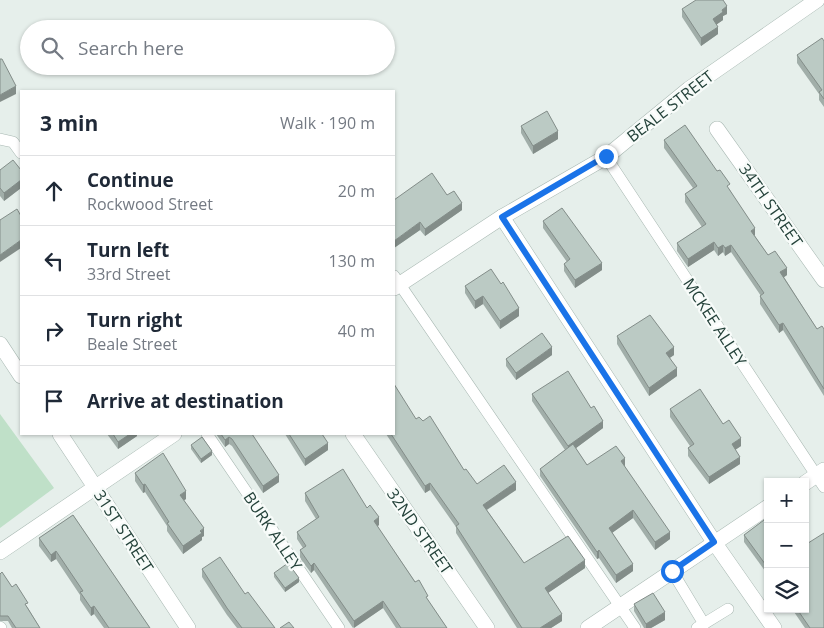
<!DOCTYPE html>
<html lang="en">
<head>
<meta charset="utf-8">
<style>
  body { margin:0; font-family:"Open Sans",sans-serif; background:#f6f6f7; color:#1f2937 }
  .controls { position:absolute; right:15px; bottom:15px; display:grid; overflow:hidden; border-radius:0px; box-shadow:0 1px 4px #0004 }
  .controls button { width:45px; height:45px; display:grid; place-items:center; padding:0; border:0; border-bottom:1px solid #e0e1e3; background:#fff; color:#1f2937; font:25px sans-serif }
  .stop { position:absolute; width:15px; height:15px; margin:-11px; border:4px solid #1a73e8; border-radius:50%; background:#fff }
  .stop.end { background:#1a73e8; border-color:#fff; box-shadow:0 1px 5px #0008 }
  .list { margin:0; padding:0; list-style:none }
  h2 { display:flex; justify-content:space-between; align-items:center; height:65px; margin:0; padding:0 20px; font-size:21px }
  h2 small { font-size:16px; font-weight:400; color:#747a83 }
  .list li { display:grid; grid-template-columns:32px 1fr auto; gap:15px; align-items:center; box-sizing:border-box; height:70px; padding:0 20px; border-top:1px solid #e0e1e3 }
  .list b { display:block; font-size:19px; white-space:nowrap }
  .list p { margin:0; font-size:16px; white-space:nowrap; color:#747a83 }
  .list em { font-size:16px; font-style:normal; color:#747a83 }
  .icon { flex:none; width:28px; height:28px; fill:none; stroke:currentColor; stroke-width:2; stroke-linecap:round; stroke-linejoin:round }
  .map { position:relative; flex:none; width:824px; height:628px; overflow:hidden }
  .search { position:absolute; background:#fff; box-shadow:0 1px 4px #0004; left:20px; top:20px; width:375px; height:55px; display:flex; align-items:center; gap:12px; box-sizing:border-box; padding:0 18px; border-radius:28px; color:#747a83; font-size:19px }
  .panel { position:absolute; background:#fff; box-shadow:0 1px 4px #0004; left:20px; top:90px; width:375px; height:345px; border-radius:0px }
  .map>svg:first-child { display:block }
  .green { fill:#bfe0c8 }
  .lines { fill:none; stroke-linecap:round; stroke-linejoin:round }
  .lane-casing { stroke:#a8b8b2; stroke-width:12 }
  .street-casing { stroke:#a8b8b2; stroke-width:16 }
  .lane { stroke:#fff; stroke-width:11 }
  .street { stroke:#fff; stroke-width:15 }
  .wall { fill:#a1aea9 }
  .shaded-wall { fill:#838d89 }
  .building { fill:#bbcac4; stroke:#838d89 }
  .route { stroke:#1a73e8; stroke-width:6 }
  .labels { text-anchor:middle; stroke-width:4.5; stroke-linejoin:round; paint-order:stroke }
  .street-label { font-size:16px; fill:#24423a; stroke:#f7fbf9 }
</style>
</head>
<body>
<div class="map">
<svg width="824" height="628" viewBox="0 0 824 628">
  <rect width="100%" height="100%" fill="#e6efeb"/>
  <path class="green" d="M 0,414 L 54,488 L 0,528 Z"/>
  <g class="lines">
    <defs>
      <g id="lane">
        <path d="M 0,139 L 13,142 L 21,153"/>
        <path d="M 606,157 L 824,487"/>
        <path d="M 394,276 L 635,628"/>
        <path d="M 207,434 L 339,628"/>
        <path d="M 672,571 L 704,624"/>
        <path d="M 0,627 L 1,628"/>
        <path d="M 697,628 L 728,609"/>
      </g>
      <g id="street">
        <path d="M 717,129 L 824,280"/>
        <path d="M 502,217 L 714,542 L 774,628"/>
        <path d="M 394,288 L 502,217 L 606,157 L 689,89 L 817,0"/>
        <path d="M 0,344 L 21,376"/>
        <path d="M 60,434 L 188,628"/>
        <path d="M 353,434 L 487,628"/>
        <path d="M 805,483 L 824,470"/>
        <path d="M 0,552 L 174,434"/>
        <path d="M 588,628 L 768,507"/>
      </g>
    </defs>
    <use href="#lane" class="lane-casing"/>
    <use href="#street" class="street-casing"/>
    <use href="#lane" class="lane"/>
    <use href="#street" class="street"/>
  </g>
  <g class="wall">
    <path d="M 682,9 L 727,14 L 723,16 L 723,20 L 717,24 L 718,34 L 701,46 L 682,17 Z"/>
    <path d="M 824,41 L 824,107 L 819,100 L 819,94 L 797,63 L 797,55 Z"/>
    <path d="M 521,126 L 558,139 L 533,154 L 521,133 Z"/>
    <path d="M 664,140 L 730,190 L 755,236 L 768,255 L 787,275 L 784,277 L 817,329 L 824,329 L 824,396 L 783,330 L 779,333 L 760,304 L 760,296 L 761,296 L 731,252 L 725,256 L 723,252 L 718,256 L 714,250 L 688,267 L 677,251 L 677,243 L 702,227 L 685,202 L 685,194 L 693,188 L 664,148 Z"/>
    <path d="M 0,170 L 21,170 L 21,188 L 4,201 L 0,196 Z"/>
    <path d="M 447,195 L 462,210 L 425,236 L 420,230 L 394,248 Z"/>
    <path d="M 543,221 L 602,270 L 575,288 L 564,271 L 564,264 L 567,262 L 543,228 Z"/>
    <path d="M 465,286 L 519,316 L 500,329 L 483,304 L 475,309 L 465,293 Z"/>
    <path d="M 617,336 L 674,355 L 670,358 L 677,376 L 649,396 L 617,344 Z"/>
    <path d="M 552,355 L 516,380 L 506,366 L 506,359 Z"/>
    <path d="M 532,394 L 603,428 L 576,448 L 587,465 L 625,466 L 624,466 L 670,539 L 655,550 L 633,518 L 612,533 L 633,571 L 616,583 L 599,558 L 597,559 L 540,476 L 540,469 L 565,450 L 532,401 Z"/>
    <path d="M 670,409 L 723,424 L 741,446 L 735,450 L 740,464 L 709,484 L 688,456 L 688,448 L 690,446 L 670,417 Z"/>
    <path d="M 416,419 L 477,484 L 516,490 L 487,510 L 524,563 L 585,568 L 548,593 L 562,621 L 551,628 L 517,628 L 456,533 L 456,527 L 430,490 L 425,493 L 386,434 L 394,434 Z"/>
    <path d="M 107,434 L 137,434 L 137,436 L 118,449 Z"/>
    <path d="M 216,434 L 252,434 L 279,482 L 263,493 L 232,446 L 229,444 L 225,447 Z"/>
    <path d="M 285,434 L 322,434 L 328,450 L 305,466 Z"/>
    <path d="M 191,445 L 212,455 L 201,463 L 191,449 Z"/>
    <path d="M 135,473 L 186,499 L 184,500 L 204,536 L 202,537 L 202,540 L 183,554 L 167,531 L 167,526 L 145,492 L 143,493 L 135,481 Z"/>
    <path d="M 305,493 L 367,508 L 379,525 L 377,526 L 447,628 L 396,628 L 383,608 L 353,628 L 314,570 L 311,573 L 300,558 L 300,550 L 303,548 L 297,539 L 297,532 L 316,519 L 305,501 Z"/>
    <path d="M 73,515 L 150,628 L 104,628 L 94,614 L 91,616 L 80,600 L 80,595 L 56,559 L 51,562 L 39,546 L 39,538 Z"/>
    <path d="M 768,517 L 768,575 L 744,542 L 744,535 Z"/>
    <path d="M 806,546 L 824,628 L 805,628 L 792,609 L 805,609 Z"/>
    <path d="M 202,569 L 245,594 L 275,628 L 237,628 L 227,615 L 202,577 Z"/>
    <path d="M 274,573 L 299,582 L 285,592 L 274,577 Z"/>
    <path d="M 0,574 L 12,587 L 28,608 L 40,628 L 12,628 L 8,621 L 0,621 Z"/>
    <path d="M 634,604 L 665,620 L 651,628 L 644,628 L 634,611 Z"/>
  </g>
  <g class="shaded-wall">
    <path d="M 727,6 L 727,14 L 723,16 L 723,20 L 713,27 L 713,19 L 722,10 Z"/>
    <path d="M 718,27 L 718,34 L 701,46 L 701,38 Z"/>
    <path d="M 16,86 L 16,94 L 0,102 L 0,95 Z"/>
    <path d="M 558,131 L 558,139 L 533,154 L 533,146 Z"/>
    <path d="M 21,180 L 21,188 L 4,201 L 4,193 Z"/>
    <path d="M 462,203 L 462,210 L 425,236 L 425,229 Z"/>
    <path d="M 420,222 L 420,230 L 394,248 L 394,241 Z"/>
    <path d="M 755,228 L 755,235 L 751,238 L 751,231 Z"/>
    <path d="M 21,240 L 21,248 L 0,262 L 0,255 Z"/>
    <path d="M 714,242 L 714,250 L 688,267 L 688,259 Z"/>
    <path d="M 723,245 L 723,252 L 718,256 L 718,248 Z"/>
    <path d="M 731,245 L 731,252 L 725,256 L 725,248 Z"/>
    <path d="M 602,263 L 602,270 L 575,288 L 575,280 Z"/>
    <path d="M 787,268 L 787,275 L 780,280 L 780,272 Z"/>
    <path d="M 483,296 L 483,304 L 475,309 L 475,301 Z"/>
    <path d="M 519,308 L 519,316 L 500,329 L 500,321 Z"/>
    <path d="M 783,323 L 783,330 L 779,333 L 779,325 Z"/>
    <path d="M 552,347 L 552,355 L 516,380 L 516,373 Z"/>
    <path d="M 674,347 L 674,355 L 666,360 L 666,353 Z"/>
    <path d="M 677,368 L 677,376 L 649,396 L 649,388 Z"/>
    <path d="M 603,421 L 603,428 L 568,454 L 568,446 Z"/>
    <path d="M 130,434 L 137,434 L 137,436 L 118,449 L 118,442 Z"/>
    <path d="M 229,437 L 229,444 L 225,447 L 225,440 Z"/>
    <path d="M 741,438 L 741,446 L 732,452 L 732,444 Z"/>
    <path d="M 328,443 L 328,450 L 305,466 L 305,459 Z"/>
    <path d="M 212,451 L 212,455 L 201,463 L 201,459 Z"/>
    <path d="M 740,457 L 740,464 L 709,484 L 709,477 Z"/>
    <path d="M 625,458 L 625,466 L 621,469 L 621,461 Z"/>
    <path d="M 279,475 L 279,482 L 263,493 L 263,486 Z"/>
    <path d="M 516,482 L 516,490 L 483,512 L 483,505 Z"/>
    <path d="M 430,483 L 430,490 L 425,493 L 425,486 Z"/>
    <path d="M 145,484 L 145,492 L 143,493 L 143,485 Z"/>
    <path d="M 186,491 L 186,499 L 180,503 L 180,495 Z"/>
    <path d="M 633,510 L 633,518 L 609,535 L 609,528 Z"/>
    <path d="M 379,517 L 379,525 L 374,529 L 374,521 Z"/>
    <path d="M 204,528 L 204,536 L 202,537 L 202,540 L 183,554 L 183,546 Z"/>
    <path d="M 670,532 L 670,539 L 655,550 L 655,542 Z"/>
    <path d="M 599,550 L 599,558 L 597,559 L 597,552 Z"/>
    <path d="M 56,551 L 56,559 L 51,562 L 51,555 Z"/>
    <path d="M 585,560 L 585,568 L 545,595 L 545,588 Z"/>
    <path d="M 314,563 L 314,570 L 311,573 L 311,566 Z"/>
    <path d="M 633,564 L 633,571 L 616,583 L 616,575 Z"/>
    <path d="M 299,578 L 299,582 L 285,592 L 285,588 Z"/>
    <path d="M 383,601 L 383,608 L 354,628 L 354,621 Z"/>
    <path d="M 94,606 L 94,614 L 91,616 L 91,608 Z"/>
    <path d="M 665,612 L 665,620 L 651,628 L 646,628 L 646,624 Z"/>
    <path d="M 562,614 L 562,621 L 551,628 L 540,628 Z"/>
  </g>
  <g class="building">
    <path d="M 696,0 L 723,0 L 727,6 L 722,10 L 723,12 L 713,19 L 718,27 L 701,38 L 682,9 Z"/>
    <path d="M 822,38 L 824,41 L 824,99 L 819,92 L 822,90 L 797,55 Z"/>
    <path d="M 0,59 L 2,59 L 16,86 L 0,95 Z"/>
    <path d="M 547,111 L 558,131 L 533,146 L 521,126 Z"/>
    <path d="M 685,125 L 717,171 L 720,170 L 730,184 L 727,186 L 755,228 L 751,231 L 768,255 L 775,251 L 787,268 L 780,272 L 817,329 L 822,326 L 824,329 L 824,389 L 783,323 L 779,325 L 760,296 L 764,293 L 731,245 L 725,248 L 723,245 L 718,248 L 714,242 L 688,259 L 677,243 L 706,224 L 685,194 L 697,186 L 664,140 Z"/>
    <path d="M 13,160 L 21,170 L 21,180 L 4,193 L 0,188 L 0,170 Z"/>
    <path d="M 432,173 L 447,195 L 454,191 L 462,203 L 425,229 L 420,222 L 394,241 L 394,200 Z"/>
    <path d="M 562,208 L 602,263 L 575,280 L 564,264 L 570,259 L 543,221 Z"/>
    <path d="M 17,209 L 21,216 L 21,240 L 0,255 L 0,220 Z"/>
    <path d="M 491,269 L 501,284 L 503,282 L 519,308 L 500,321 L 483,296 L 475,301 L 465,286 Z"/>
    <path d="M 650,315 L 674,347 L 666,353 L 677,368 L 649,388 L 617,336 Z"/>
    <path d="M 542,333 L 552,347 L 516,373 L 506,359 Z"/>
    <path d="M 568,371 L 591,408 L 594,406 L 603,421 L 568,446 L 532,394 Z"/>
    <path d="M 394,384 L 416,419 L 419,417 L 423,421 L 430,416 L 464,470 L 466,469 L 477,484 L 504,465 L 516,482 L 483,505 L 524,563 L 568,536 L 585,560 L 545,588 L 562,614 L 540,628 L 522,628 L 456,526 L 459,524 L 430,483 L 425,486 L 391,434 L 394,434 Z"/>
    <path d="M 700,389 L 723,424 L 729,420 L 741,438 L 732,444 L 740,457 L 709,477 L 688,448 L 694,444 L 670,409 Z"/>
    <path d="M 113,434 L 130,434 L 118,442 Z"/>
    <path d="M 221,434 L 252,434 L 279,475 L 263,486 L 232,439 L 229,437 L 225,440 Z"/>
    <path d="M 289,434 L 322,434 L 328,443 L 305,459 Z"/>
    <path d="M 202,437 L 212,451 L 201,459 L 191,445 Z"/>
    <path d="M 573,444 L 587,465 L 616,446 L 625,458 L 621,461 L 670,532 L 655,542 L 633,510 L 609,528 L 633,564 L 616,575 L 599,550 L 597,552 L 540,469 Z"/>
    <path d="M 163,453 L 186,491 L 180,495 L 204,528 L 200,531 L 202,533 L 183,546 L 167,523 L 169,522 L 145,484 L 143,485 L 135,473 Z"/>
    <path d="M 343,469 L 367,508 L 370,505 L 379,517 L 374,521 L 415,582 L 419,580 L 428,596 L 426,597 L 447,628 L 401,628 L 383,601 L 354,621 L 314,563 L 311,566 L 300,550 L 306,546 L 297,532 L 319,517 L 305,493 Z"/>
    <path d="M 73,515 L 150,628 L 109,628 L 94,606 L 91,608 L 80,592 L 83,591 L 56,551 L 51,555 L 39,538 Z"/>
    <path d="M 768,517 L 768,568 L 744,535 Z"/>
    <path d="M 824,533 L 824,628 L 810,628 L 797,609 L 805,609 L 805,545 Z"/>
    <path d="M 220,557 L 245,594 L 248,592 L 275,628 L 242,628 L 227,608 L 202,569 Z"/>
    <path d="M 288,563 L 299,578 L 285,588 L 274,573 Z"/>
    <path d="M 2,572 L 12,587 L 16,584 L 28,603 L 25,604 L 40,628 L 16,628 L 8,616 L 0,616 L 0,574 Z"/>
    <path d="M 653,593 L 665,612 L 646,624 L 634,604 Z"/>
    <path d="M 289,622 L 294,628 L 280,628 Z"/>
  </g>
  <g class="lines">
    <path class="route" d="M 606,156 L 502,217 L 714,542 L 672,571"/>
  </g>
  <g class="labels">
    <g class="street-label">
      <text transform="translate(670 106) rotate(-38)" y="6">BEALE STREET</text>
      <text transform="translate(771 205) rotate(55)" y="6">34TH STREET</text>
      <text transform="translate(715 322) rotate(57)" y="6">MCKEE ALLEY</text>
      <text transform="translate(124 531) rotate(57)" y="6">31ST STREET</text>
      <text transform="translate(273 531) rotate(56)" y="6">BURK ALLEY</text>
      <text transform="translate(420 531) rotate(55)" y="6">32ND STREET</text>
    </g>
  </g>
</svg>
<div class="controls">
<button>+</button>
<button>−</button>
<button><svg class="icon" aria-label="layers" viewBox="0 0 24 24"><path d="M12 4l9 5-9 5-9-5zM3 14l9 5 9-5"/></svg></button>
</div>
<div class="stop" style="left:672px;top:571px"></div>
<div class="stop end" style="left:606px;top:156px"></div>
<div class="search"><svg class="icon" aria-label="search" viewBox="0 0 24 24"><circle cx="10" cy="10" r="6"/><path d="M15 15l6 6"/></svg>Search here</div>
<section class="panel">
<h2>3 min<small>Walk · 190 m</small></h2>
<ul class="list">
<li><svg class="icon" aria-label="ahead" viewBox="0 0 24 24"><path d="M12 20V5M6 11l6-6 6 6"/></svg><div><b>Continue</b><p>Rockwood Street</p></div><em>20 m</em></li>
<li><svg class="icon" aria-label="left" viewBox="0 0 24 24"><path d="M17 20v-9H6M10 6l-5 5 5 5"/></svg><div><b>Turn left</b><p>33rd Street</p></div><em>130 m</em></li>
<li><svg class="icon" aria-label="right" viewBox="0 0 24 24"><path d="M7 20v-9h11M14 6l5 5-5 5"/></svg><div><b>Turn right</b><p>Beale Street</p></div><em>40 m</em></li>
<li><svg class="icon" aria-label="arrive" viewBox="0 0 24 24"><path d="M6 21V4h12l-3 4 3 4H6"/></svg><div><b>Arrive at destination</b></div></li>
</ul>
</section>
</div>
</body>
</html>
